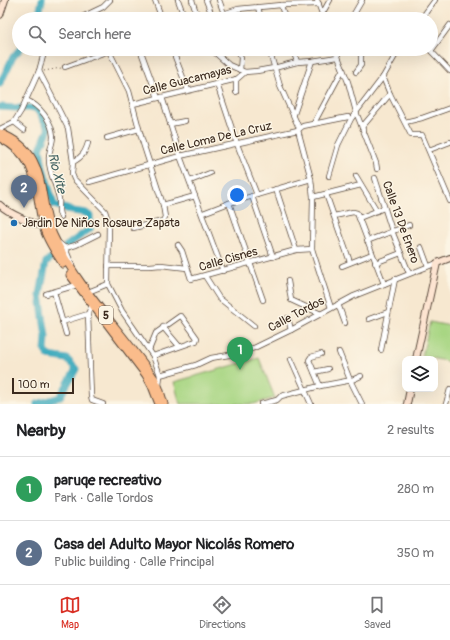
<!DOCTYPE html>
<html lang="en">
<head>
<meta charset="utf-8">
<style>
  body { margin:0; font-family:Pangolin,sans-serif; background:#f6f6f6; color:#202124 }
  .controls { position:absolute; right:12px; bottom:12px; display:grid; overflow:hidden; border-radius:8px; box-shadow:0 4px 16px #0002 }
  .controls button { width:36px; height:36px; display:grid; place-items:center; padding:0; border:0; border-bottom:1px solid #e0e0e0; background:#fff; color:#202124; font:20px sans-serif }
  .scale { position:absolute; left:12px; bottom:10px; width:62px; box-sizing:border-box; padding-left:4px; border:2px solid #3b2a1e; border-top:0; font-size:11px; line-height:14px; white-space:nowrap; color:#3b2a1e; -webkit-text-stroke:3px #fcf5e5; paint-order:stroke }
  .you { position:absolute; left:237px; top:195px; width:14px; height:14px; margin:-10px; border:3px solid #fff; border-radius:50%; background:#1a73e8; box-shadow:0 0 0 6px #1a73e833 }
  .badge { display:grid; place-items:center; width:26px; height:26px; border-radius:50%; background:#d93025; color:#fff; font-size:13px; font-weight:700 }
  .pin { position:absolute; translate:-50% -33px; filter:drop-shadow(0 1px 2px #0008) }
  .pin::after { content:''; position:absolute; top:21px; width:14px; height:12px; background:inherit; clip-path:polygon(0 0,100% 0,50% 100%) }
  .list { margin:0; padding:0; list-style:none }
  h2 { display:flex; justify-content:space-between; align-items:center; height:52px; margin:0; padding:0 16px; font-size:17px }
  h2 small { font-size:13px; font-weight:400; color:#757577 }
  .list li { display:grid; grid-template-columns:26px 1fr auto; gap:12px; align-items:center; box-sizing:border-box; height:64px; padding:0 16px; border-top:1px solid #e0e0e0 }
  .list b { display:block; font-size:15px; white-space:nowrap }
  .list p { margin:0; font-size:13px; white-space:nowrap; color:#757577 }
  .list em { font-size:13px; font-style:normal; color:#757577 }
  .icon { flex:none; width:22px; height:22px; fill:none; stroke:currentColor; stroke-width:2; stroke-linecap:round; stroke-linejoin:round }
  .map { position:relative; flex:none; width:450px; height:404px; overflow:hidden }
  .search { position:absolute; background:#fff; box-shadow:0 4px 16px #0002; left:12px; right:12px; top:12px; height:44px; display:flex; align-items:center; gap:10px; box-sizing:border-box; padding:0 14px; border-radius:22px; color:#757577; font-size:15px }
  .sheet { height:180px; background:#fff }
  nav { display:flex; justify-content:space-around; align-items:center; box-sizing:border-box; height:56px; border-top:1px solid #e0e0e0; background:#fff; font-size:11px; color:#757577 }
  nav a { display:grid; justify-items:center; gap:2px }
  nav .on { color:#d93025 }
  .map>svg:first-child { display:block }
  .green { fill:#a8d683; stroke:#728050 }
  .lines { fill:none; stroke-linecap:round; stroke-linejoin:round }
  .river { stroke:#3fabbe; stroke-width:7 }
  .street-casing { stroke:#574639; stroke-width:6 }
  .secondary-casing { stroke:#574639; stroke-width:8 }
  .primary-casing { stroke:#574639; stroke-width:9 }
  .path { stroke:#574639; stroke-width:1; stroke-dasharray:1 3; stroke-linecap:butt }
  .street { stroke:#fff; stroke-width:4.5 }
  .secondary { stroke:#fde4d1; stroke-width:6 }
  .primary { stroke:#fabc8b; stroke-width:7 }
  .poi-dot { fill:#1f6fb2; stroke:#fcf5e5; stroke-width:1.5 }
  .labels { text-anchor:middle; stroke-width:3; stroke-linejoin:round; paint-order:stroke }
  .shield { fill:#fcf5e5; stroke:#75675a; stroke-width:1 }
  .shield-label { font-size:11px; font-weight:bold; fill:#3b2a1e }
  .street-label { font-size:12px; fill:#3b2a1e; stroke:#fcf5e5 }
  .poi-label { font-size:12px; fill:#3b2a1e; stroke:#fcf5e5; text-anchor:start }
  .water-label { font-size:13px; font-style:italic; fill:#3d5e5e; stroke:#fcf5e5 }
</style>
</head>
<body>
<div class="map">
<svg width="450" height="404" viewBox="0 0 450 404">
  <rect width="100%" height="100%" fill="#fcf5e5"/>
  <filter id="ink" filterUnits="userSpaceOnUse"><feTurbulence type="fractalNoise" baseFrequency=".025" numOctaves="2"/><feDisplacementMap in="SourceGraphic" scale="8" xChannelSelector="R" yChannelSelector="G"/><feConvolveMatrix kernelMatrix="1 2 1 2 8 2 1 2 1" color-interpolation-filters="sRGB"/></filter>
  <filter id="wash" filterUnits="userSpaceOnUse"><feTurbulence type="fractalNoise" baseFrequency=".012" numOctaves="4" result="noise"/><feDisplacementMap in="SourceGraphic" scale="16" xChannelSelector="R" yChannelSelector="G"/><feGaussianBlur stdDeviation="0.9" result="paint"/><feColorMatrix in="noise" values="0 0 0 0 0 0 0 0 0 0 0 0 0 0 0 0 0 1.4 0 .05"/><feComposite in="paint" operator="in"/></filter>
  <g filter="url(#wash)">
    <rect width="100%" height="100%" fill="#f7e8d0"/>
    <g class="green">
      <path d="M 430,322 L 450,326 L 450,362 L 422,356 Z"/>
      <path d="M 259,358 L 275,398 L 253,404 L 180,404 L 174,382 Z"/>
    </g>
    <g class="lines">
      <g class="river">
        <path d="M 38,19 L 42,0"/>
        <path d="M 0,84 L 13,57 L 20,49"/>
        <path d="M 0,107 L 17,108 L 36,108 L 49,128 L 40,149 L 43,168 L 54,205 L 73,211 L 86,213 L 90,216 L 90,229 L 66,246"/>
        <path d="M 37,404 L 60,397 L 76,369 L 67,359 L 49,356 L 45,351 L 46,337 L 40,295 L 46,262 L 50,259"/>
      </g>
    </g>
  </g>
  <g filter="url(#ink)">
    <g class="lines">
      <defs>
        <g id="street">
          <path d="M 155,0 L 162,19"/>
          <path d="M 178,0 L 185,19"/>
          <path d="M 192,0 L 198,19"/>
          <path d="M 206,0 L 213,18"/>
          <path d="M 219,0 L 226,19"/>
          <path d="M 317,0 L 324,19"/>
          <path d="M 281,5 L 285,19"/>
          <path d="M 258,7 L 261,19"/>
          <path d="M 322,14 L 330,0"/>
          <path d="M 78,19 L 103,7 L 110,0"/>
          <path d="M 209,19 L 238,9 L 281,5 L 319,4"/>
          <path d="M 351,19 L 362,0"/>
          <path d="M 421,19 L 435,0"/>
          <path d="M 140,49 L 158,98"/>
          <path d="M 172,49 L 188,90"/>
          <path d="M 211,49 L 229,65 L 245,72"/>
          <path d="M 238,49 L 241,58 L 240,70"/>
          <path d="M 269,49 L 280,86 L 299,128"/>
          <path d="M 293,49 L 297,62"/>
          <path d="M 335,49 L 348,82 L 356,112 L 376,163 L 377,169"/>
          <path d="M 430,50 L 450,71"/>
          <path d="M 109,51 L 129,91 L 142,140 L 163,205 L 165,217 L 163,221 L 133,228"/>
          <path d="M 431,51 L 450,25"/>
          <path d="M 65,67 L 114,49"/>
          <path d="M 39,71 L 68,128 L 73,162 L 72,174 L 74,179 L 105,211 L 109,224 L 108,284 L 122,311 L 153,356 L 160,375"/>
          <path d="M 356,72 L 361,65 L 361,55 L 365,49"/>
          <path d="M 383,77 L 390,94 L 411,135 L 422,135 L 450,201"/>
          <path d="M 217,84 L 237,144 L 257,195"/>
          <path d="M 236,92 L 236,79"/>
          <path d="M 162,97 L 180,156 L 223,271"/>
          <path d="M 26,100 C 39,105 52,121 53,136 C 53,144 48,152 49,160 C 49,174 57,186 59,199 C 60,206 57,211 61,217"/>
          <path d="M 133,104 L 237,79 L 245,72 L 257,71 L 274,68 L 297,62 L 312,61 L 338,57"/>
          <path d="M 294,114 L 312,61"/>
          <path d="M 14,122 L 24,130"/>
          <path d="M 405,122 L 422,118 L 450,108"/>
          <path d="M 314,123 L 343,69"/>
          <path d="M 170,124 L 185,121"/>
          <path d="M 362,127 L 390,94"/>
          <path d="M 0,129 L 14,122 L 21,111 L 39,71 L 45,49"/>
          <path d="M 298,130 L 311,179 L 313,197 L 312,249 L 331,308"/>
          <path d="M 107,138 L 139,129"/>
          <path d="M 429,150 L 450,142"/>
          <path d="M 73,162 C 82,157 85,153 88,143"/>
          <path d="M 329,176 L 338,145 L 351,119 L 383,77 L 399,49"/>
          <path d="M 356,176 L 377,211"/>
          <path d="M 375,178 L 392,231 L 409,273"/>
          <path d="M 190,181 L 210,173"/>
          <path d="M 89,182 L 180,156 L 298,130 L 303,126 L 348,117"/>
          <path d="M 276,189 L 296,250"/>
          <path d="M 326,194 L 350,262"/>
          <path d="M 252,196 L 273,257"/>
          <path d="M 313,197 L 361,185"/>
          <path d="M 229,203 L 263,300"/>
          <path d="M 163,205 L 195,196"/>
          <path d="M 203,213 L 229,203 L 311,179"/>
          <path d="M 334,216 L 353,212 L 357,213 L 384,284"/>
          <path d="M 359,218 L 384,208"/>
          <path d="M 367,241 L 409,225"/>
          <path d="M 59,243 L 65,248 L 72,265"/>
          <path d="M 178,245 L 182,251 L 191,279 L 296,250 L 312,249"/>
          <path d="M 421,247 L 428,266"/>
          <path d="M 65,248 L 76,245 L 98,234"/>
          <path d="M 375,263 L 401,253"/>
          <path d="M 108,266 L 150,266 L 161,265 L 187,268"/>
          <path d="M 342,266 L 372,254"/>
          <path d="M 205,276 L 219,298 L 254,326"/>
          <path d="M 288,281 L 291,300 L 321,314"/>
          <path d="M 54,292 L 66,334"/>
          <path d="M 88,292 L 108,284"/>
          <path d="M 46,294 L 77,285"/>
          <path d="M 338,304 L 345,323"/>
          <path d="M 92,305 L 88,314 L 91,396 L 92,400 L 103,404"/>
          <path d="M 288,318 L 291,330"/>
          <path d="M 369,319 L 388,312"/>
          <path d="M 62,322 L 88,314"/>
          <path d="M 163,327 L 179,346"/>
          <path d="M 149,350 L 156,333 L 180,316 L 182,317 L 197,338 L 196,341 L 153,356"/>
          <path d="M 381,350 L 395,279"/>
          <path d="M 339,352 L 350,380 L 362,404"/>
          <path d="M 291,359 L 311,404"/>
          <path d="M 314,372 L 328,369"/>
          <path d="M 159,386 L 160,375 L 196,365 L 211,358 L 229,355 L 254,348 L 291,330 L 354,296 L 437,263"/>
          <path d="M 320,386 L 309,360 L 311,357 L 321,354"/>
          <path d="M 261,404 L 277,400 L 281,396 L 320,386 L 352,380 L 361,376"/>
          <path d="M 446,404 L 450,389"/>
        </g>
        <g id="secondary">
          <path d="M 0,15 L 5,0"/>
          <path d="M 0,205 C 7,212 37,227 47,226"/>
          <path d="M 416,359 L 437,263 L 450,258"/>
          <path d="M 407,404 L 410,389"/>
        </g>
        <g id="primary">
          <path d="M 0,133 C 52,154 35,196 53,235 C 77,288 121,330 154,378 L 159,388 L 164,404"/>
          <path d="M 0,138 C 41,159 34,189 43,226 C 46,239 56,253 63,264"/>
          <path d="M 70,275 L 146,375 L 152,386 L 159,404"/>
        </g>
      </defs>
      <use href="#street" class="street-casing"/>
      <use href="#secondary" class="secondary-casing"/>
      <use href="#primary" class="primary-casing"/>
      <path class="path" d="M 44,71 L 61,68"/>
      <use href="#street" class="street"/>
      <use href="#secondary" class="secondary"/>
      <use href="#primary" class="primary"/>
    </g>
  </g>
  <circle class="poi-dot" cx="14" cy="223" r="4"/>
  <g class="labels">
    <rect class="shield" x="99" y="306" width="14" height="18" rx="3"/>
    <g class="shield-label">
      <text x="106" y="319">5</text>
    </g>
    <g class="street-label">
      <text transform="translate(187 80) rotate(-14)" y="4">Calle Guacamayas</text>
      <text transform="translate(216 138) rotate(-13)" y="4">Calle Loma De La Cruz</text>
      <text transform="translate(401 222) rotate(70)" y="4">Calle 13 De Enero</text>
      <text transform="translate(228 259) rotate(-16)" y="4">Calle Cisnes</text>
      <text transform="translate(296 314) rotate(-28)" y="4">Calle Tordos</text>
    </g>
    <g class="poi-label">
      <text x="22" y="227">Jardin De Niños Rosaura Zapata</text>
    </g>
    <g class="water-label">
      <text transform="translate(58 173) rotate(76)" y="5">Rio Xite</text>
    </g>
  </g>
</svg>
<div class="controls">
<button><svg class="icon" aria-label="layers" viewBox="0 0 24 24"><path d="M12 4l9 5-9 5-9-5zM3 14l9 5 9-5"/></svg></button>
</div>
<div class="scale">100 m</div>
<div class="you"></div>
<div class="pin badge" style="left:240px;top:370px;background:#2e9e5b">1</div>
<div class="pin badge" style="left:24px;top:208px;background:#5c6f8a">2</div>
<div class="search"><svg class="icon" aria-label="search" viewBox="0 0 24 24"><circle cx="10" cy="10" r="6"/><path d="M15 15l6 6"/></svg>Search here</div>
</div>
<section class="sheet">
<h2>Nearby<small>2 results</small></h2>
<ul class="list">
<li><span class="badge" style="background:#2e9e5b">1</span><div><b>paruqe recreativo</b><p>Park · Calle Tordos</p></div><em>280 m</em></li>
<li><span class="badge" style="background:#5c6f8a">2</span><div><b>Casa del Adulto Mayor Nicolás Romero</b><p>Public building · Calle Principal</p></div><em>350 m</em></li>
</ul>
</section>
<nav>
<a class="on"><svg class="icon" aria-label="map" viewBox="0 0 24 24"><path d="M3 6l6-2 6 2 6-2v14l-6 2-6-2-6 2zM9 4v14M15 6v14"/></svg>Map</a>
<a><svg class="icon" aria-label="directions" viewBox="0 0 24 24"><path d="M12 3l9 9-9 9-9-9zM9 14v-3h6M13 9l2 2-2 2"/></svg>Directions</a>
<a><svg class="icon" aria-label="saved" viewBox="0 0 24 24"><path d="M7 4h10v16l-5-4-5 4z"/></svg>Saved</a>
</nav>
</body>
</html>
